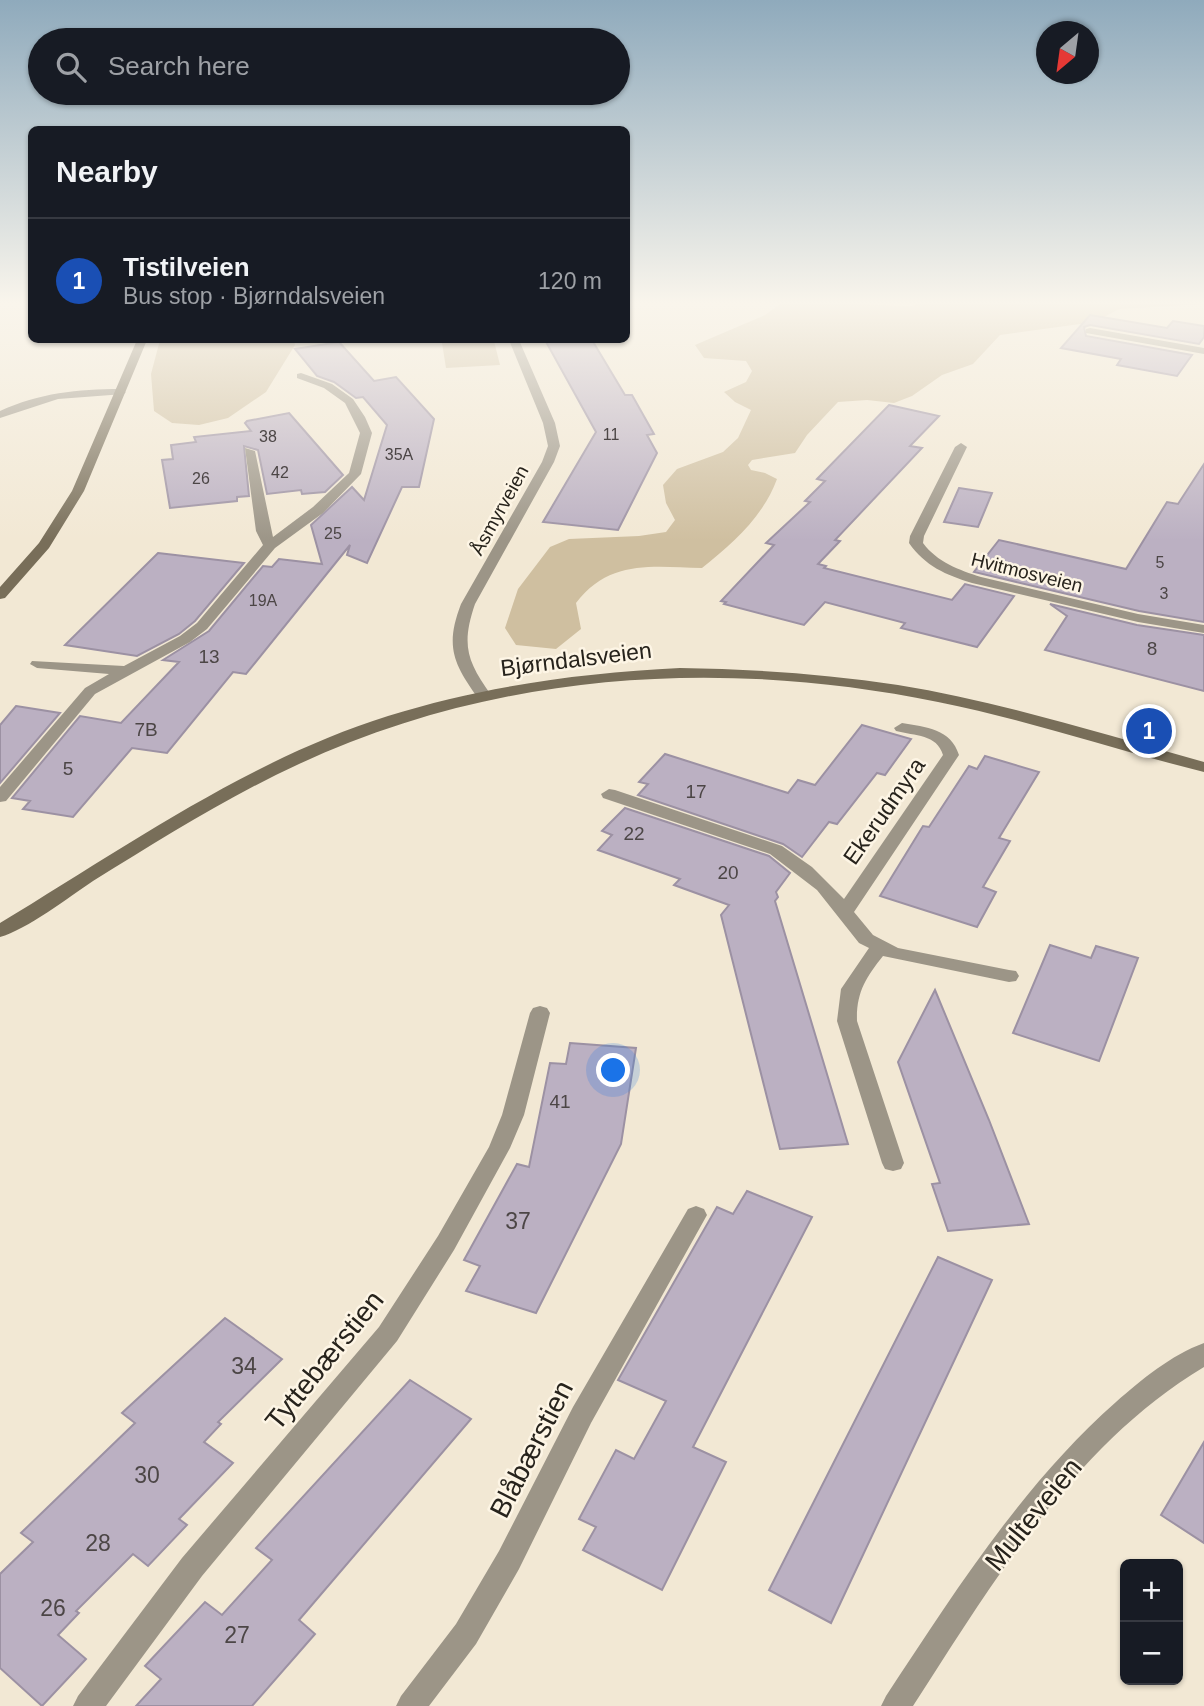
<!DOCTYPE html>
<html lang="en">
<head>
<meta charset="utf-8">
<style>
  body { margin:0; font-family:Arial,sans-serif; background:#242831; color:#f1f3f6 }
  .controls { position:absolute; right:21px; bottom:21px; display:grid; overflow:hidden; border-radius:10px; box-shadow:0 2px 5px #0004 }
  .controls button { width:63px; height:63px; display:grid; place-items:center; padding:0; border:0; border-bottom:2px solid #363941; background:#171b24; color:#f1f3f6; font:35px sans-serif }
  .compass { position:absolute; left:1036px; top:21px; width:63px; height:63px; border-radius:50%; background:#171b24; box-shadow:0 2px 5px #0004; rotate:209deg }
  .you { position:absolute; left:614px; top:1071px; width:24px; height:24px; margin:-18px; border:5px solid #fff; border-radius:50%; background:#1a73e8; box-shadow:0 0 0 10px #1a73e833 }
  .badge { display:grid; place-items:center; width:46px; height:46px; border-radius:50%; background:#0b8043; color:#fff; font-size:23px; font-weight:700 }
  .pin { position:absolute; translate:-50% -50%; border:4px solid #fff; box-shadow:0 2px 7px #0006 }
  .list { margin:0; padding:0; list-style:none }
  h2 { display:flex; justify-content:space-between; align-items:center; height:91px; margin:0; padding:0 28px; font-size:30px }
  h2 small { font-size:23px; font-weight:400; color:#9ea1a6 }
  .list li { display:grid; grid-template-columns:46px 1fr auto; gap:21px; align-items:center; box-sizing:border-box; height:126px; padding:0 28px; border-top:2px solid #363941 }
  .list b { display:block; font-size:26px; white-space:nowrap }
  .list p { margin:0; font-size:23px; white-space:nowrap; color:#9ea1a6 }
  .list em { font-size:23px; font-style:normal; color:#9ea1a6 }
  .icon { flex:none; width:38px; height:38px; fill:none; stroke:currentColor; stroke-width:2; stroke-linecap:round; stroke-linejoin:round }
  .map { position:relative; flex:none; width:1204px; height:1706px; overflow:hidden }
  .search { position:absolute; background:#171b24; box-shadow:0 2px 5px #0004; left:28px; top:28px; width:602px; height:77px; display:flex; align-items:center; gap:18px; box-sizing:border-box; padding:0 24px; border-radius:38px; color:#9ea1a6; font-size:26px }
  .panel { position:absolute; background:#171b24; box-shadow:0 2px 5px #0004; left:28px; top:126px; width:602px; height:217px; border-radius:10px }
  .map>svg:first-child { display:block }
  .green { fill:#cfbfa0 }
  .building { fill:#bbb0c2; stroke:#9c91a3; stroke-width:2 }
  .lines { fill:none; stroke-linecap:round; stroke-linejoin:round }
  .street { fill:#9c9587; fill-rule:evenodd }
  .secondary { fill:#786e59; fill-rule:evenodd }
  .labels { text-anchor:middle; stroke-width:5; stroke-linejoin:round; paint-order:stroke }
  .far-number-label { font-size:16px; fill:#4c4646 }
  .far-street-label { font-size:19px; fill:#27231c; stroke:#fdf5e5 }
  .number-label { font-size:19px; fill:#4c4646 }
  .street-label { font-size:23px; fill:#27231c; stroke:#fdf5e5 }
  .near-number-label { font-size:23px; fill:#4c4646 }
  .near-street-label { font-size:28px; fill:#27231c; stroke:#fdf5e5 }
</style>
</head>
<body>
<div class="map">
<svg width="1204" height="1706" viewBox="0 0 1204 1706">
  <rect width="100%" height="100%" fill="#f2e8d4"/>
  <g class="green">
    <path d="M 783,302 L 910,306 L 931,302 L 1204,302 L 1204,304 L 1119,309 L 1095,322 L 1000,335 L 973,364 L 942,375 L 912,396 L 894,403 L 867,400 L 838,402 L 807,435 L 795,453 L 752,460 L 748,465 L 751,470 L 765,473 L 777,479 C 763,517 733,543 702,568 C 652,567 610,559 576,603 L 581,629 L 556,649 L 516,645 L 505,628 L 518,589 L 550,547 L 569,539 L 639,536 L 666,532 L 675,520 L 666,503 L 663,485 L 677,469 L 723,452 L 738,438 L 751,410 L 735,402 L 724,392 L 746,382 L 752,371 L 746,361 L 704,358 L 695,345 L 765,315 Z"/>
    <path d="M 160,340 L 294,340 L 295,345 L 266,392 L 228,418 L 199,425 L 172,423 L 154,411 L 151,374 Z"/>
    <path d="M 494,341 L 500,365 L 446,368 L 442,343 Z"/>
  </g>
  <g class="building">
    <path d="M 1090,315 L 1167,328 L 1173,321 L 1204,326 L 1204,337 L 1199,344 L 1090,325 L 1084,327 L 1086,336 L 1192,355 L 1177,376 L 1117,365 L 1121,359 L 1061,348 Z"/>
    <path d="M 545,340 L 592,340 L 625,395 L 632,395 L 654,434 L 647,435 L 657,453 L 618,530 L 543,522 L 596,432 Z"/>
    <path d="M 339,342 L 374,381 L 396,377 L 434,419 L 419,487 L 402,487 L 367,563 L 347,555 L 350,545 L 246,674 L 233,672 L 167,753 L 132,748 L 73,817 L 23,809 L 30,801 L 12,798 L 80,716 L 121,723 L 179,662 L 163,660 L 209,631 L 263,566 L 272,567 L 279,559 L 322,564 L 311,525 L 352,487 L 364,500 L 387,425 L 363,397 L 356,398 L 334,382 L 317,376 L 295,349 Z"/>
    <path d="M 889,405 L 939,416 L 910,446 L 922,448 L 835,540 L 840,541 L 818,564 L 826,566 L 824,568 L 952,600 L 965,584 L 1014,596 L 977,647 L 901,628 L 905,623 L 825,602 L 804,625 L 724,604 L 726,602 L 721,601 L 774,545 L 766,543 L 810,502 L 805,501 L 825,481 L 817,479 Z"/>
    <path d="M 289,413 L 343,475 L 325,492 L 302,494 L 301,490 L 267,494 L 258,450 L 244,446 L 249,496 L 237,497 L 237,501 L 170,508 L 162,460 L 173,459 L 171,445 L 196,442 L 194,437 L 251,431 L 245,423 L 247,421 Z"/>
    <path d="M 1204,464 L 1204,622 L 1139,611 L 974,572 L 999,540 L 1126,569 L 1167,502 L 1178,504 Z"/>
    <path d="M 959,488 L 992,493 L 978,527 L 944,522 Z"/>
    <path d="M 158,553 L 244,563 L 195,621 L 179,634 L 137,656 L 65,645 Z"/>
    <path d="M 1050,604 L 1137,625 L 1204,635 L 1204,691 L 1045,650 L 1067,616 Z"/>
    <path d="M 16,706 L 60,713 L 0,783 L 0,725 Z"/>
    <path d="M 862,725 L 911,739 L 885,775 L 877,773 L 837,824 L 829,822 L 802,857 L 783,844 L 638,795 L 648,784 L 639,782 L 665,754 L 788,793 L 798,780 L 815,785 Z"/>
    <path d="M 985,756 L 1039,772 L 999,838 L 1010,841 L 983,887 L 996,892 L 977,927 L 880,896 L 923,826 L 929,827 L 969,766 L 977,769 Z"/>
    <path d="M 625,808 L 769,856 L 790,873 L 776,892 L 778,897 L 775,901 L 848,1144 L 780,1149 L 721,915 L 729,905 L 674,885 L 680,879 L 598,850 L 612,835 L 602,831 Z"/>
    <path d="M 1050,945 L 1091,958 L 1096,946 L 1138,958 L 1099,1061 L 1013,1033 Z"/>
    <path d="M 935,990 L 989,1120 L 1029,1224 L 948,1231 L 932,1184 L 940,1183 L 898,1062 Z"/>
    <path d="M 570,1043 L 636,1048 L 621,1144 L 536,1313 L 466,1291 L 480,1266 L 464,1260 L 517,1164 L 529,1167 L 550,1063 L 566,1064 Z"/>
    <path d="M 747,1191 L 812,1217 L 693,1447 L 726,1462 L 662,1590 L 583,1550 L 596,1527 L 579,1519 L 616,1450 L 634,1459 L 666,1401 L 618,1380 L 717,1207 L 733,1214 Z"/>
    <path d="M 938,1257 L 992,1280 L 831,1623 L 769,1590 Z"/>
    <path d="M 225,1318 L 282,1359 L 218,1422 L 221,1424 L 204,1442 L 233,1463 L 179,1519 L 187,1525 L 148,1566 L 133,1554 L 76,1611 L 79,1613 L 58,1635 L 86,1659 L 42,1706 L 0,1668 L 0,1574 L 33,1542 L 21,1533 L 135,1423 L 122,1413 Z"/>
    <path d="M 410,1380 L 471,1419 L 299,1620 L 315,1634 L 252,1706 L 136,1706 L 161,1679 L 145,1666 L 205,1602 L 222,1615 L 272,1560 L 256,1548 Z"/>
    <path d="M 1204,1442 L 1204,1543 L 1161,1515 Z"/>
  </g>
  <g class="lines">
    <g class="street">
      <path d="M 1090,328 L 1204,348 L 1204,354 L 1086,333 L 1086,329 Z"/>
      <path d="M 509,340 L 519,340 L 555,423 L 560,446 L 554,462 L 475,604 C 461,645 467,661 491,695 L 483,700 L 478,698 C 453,663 445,646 461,604 L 542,462 L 548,446 L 543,423 Z"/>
      <path d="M 301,373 L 332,384 L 353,399 L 365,417 L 372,433 L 361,474 L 323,513 L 275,548 L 207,629 L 190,642 L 95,694 L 6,801 L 0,802 L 0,787 L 85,688 L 109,674 L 37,668 L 30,664 L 32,661 L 124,666 L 180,636 L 197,623 L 263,545 L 256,531 L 245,448 L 255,451 L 273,537 L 313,507 L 349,473 L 360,433 L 345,403 L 324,388 L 297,378 L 297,374 Z"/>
      <path d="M 120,389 L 126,392 L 124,394 L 58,399 L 0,418 L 0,411 C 39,393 78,389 120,389 Z"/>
      <path d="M 961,443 L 967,447 L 924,536 L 923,543 C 937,562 959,570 981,577 L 1138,614 L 1204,625 L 1204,633 L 1138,622 L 972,583 C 946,575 925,566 909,543 L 910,536 L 955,447 Z"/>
      <path d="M 902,723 C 926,727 951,729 959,755 L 854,912 L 873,935 L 898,948 L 1009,970 L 1016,971 L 1019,976 L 1016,981 L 1009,982 L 883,956 C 866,977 856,993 857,1021 L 904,1163 L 901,1169 L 893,1171 L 885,1169 L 882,1163 L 837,1021 L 841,989 L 869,948 L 859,943 L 817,890 L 770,854 L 603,798 L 601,794 L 609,789 L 615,790 L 782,846 L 812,867 L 844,899 L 943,755 C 937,734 915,736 896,731 L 894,728 Z"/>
      <path d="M 540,1006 L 547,1008 L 550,1013 L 524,1115 L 510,1148 L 454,1250 L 397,1341 L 202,1576 L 106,1706 L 73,1706 L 78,1696 L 182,1558 L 379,1327 L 438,1236 L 489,1147 L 502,1115 L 530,1013 L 533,1008 Z"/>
      <path d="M 696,1206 L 704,1209 L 707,1215 L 591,1423 L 519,1569 L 476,1644 L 429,1706 L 396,1706 L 401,1696 L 456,1624 L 499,1551 L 573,1407 L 688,1209 Z"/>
      <path d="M 1204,1343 L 1204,1367 C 1075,1444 993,1582 913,1706 L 881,1706 L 886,1696 C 954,1593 1022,1485 1116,1402 C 1141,1380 1171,1355 1204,1343 Z"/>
    </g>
    <g class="secondary">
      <path d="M 137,340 L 147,340 L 84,491 L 49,548 L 5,598 L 0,599 L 0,587 L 39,543 L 72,491 Z"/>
      <path d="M 680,668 C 753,669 825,674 898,685 C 1002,702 1103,734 1204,762 L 1204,772 C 1115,750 1028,720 938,702 C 723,658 499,671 299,764 C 227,797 160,840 93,881 C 69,897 26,930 0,937 L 0,923 C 124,848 248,760 388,716 C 484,686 580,673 680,668 Z"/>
    </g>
  </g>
  <linearGradient id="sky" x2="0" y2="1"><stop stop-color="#8faabc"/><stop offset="0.56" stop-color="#f9f5ec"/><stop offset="1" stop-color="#f9f5ec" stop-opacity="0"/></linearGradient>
  <rect width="1204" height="541" fill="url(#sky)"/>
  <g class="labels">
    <g class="far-number-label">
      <text x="611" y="440">11</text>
      <text x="268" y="442">38</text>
      <text x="399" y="460">35A</text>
      <text x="280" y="478">42</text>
      <text x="201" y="484">26</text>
      <text x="333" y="539">25</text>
      <text x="1160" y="568">5</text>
      <text x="1164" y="599">3</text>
      <text x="263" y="606">19A</text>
    </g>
    <g class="far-street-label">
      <text transform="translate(499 510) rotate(-61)" y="7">Åsmyrveien</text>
      <text transform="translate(1027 572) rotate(14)" y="7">Hvitmosveien</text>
    </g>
    <g class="number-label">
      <text x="1152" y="655">8</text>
      <text x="209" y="663">13</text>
      <text x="146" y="736">7B</text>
      <text x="68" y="775">5</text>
      <text x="696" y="798">17</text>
      <text x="634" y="840">22</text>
      <text x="728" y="879">20</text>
      <text x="560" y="1108">41</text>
    </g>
    <g class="street-label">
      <text transform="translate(576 659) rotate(-7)" y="8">Bjørndalsveien</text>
      <text transform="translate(884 811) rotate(-55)" y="8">Ekerudmyra</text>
    </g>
    <g class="near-number-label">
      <text x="518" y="1229">37</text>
      <text x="244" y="1374">34</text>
      <text x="147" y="1483">30</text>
      <text x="98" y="1551">28</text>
      <text x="53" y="1616">26</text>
      <text x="237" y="1643">27</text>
    </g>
    <g class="near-street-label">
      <text transform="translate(324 1360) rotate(-51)" y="10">Tyttebærstien</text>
      <text transform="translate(531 1449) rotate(-63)" y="10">Blåbærstien</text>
      <text transform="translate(1033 1514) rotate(-51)" y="10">Multeveien</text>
    </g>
  </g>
</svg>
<div class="controls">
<button>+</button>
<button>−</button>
</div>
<svg class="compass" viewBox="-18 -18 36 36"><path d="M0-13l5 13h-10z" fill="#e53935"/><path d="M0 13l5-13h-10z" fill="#9ea1a6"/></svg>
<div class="you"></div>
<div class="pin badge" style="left:1149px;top:731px;background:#1a4fb4">1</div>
<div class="search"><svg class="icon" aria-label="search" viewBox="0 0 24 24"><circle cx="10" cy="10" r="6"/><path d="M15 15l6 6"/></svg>Search here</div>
<section class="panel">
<h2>Nearby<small></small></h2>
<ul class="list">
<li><span class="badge" style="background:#1a4fb4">1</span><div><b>Tistilveien</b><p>Bus stop · Bjørndalsveien</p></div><em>120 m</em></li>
</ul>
</section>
</div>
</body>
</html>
